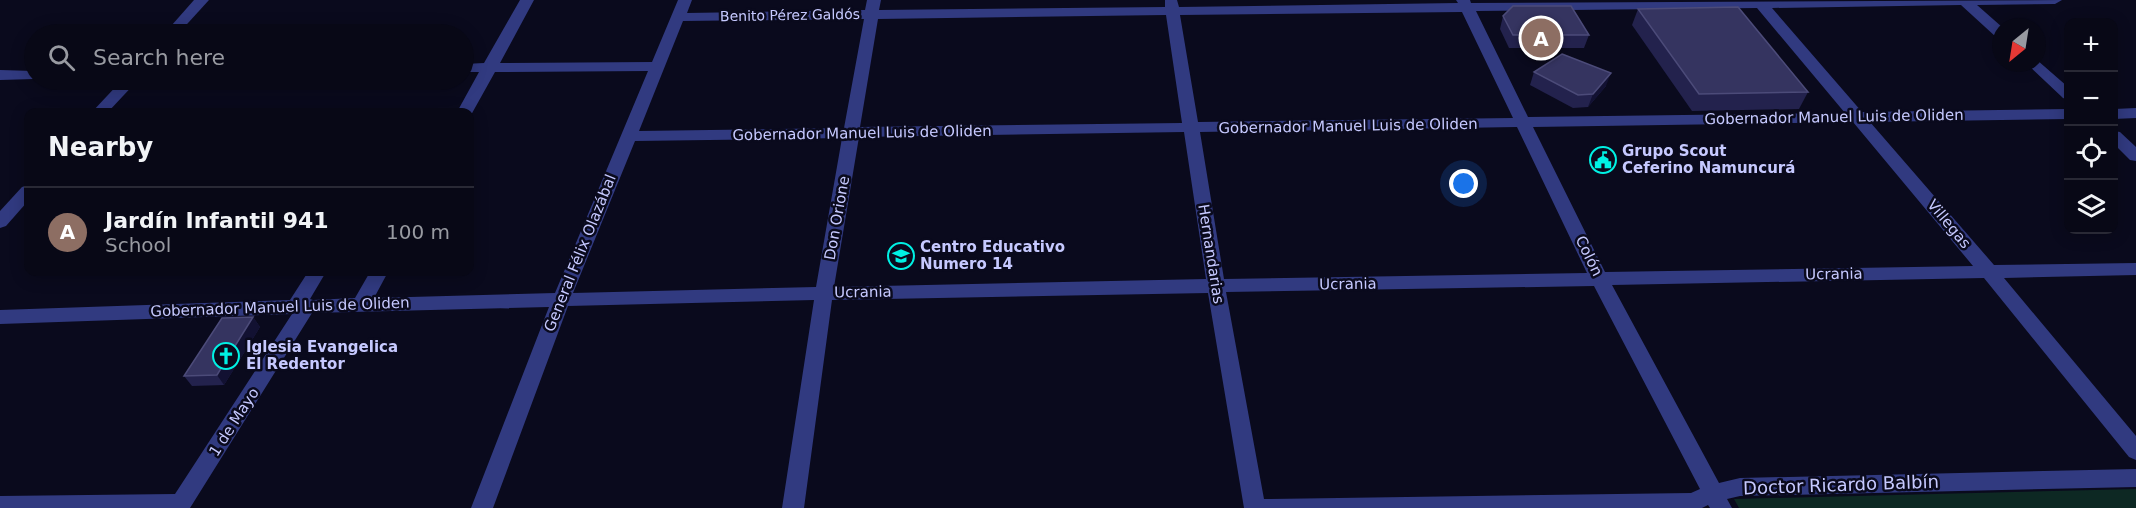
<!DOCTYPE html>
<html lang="en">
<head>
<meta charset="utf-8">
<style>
  body { margin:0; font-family:"DejaVu Sans",sans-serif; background:#11111f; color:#f1f3f6 }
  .controls { position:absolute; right:18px; top:18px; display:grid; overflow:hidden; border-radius:12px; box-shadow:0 3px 15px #0003 }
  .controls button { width:54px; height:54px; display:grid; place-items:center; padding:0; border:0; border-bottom:2px solid #292935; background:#080816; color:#f1f3f6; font:30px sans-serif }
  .compass { position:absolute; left:1992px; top:18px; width:54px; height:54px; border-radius:50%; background:#080816; box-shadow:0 3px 15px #0003; rotate:210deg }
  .you { position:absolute; left:1464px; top:184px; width:21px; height:21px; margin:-15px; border:4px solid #fff; border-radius:50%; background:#1a73e8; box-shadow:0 0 0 9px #1a73e833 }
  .badge { display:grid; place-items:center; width:39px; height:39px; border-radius:50%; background:#d93025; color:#fff; font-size:20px; font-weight:700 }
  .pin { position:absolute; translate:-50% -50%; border:3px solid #fff; box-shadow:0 2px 6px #0006 }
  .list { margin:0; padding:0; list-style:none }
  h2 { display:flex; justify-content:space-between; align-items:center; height:78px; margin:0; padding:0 24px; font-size:26px }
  h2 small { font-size:20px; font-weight:400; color:#989aa1 }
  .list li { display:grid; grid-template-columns:39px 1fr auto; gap:18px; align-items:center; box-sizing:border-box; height:90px; padding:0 24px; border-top:2px solid #292935 }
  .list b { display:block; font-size:22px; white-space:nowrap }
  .list p { margin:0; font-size:20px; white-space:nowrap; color:#989aa1 }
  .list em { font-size:20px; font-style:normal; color:#989aa1 }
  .icon { flex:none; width:33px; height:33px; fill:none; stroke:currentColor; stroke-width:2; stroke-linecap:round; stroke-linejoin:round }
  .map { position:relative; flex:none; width:2136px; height:508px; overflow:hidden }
  .search { position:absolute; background:#080816; box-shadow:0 3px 15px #0003; left:24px; top:24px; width:450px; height:66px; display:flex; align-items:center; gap:15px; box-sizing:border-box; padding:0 21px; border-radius:33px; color:#989aa1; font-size:22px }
  .panel { position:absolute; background:#080816; box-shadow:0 3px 15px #0003; left:24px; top:108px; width:450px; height:168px; border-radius:12px }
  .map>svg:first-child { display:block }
  .green { fill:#0d2823 }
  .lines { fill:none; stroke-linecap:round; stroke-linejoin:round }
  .minor { fill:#313a80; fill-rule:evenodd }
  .wall { fill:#23224d }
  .shaded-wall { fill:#121132 }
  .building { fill:#353460; stroke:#4c4b79; stroke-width:1.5 }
  .labels { text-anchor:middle; stroke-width:5; stroke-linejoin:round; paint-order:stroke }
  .far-street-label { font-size:14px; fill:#c6c9ff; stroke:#0a0a1d }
  .street-label { font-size:15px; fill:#c6c9ff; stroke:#0a0a1d }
  .poi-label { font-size:15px; font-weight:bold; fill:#c6c9ff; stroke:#0a0a1d; text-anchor:start }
  .near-street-label { font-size:18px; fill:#c6c9ff; stroke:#0a0a1d }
</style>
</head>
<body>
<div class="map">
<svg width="2136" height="508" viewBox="0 0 2136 508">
  <rect width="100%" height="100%" fill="#0a0a1d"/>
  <path class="green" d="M 2136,489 L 2136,508 L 1739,508 L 1734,499 Z"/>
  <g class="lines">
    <g class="minor">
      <path d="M 194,0 L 209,0 L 178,34 L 164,34 Z"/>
      <path d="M 520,0 L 534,0 L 500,63 L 652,62 L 678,0 L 692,0 L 687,13 L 865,10 L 867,0 L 881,0 L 879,10 L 1165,7 L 1165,0 L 1177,0 L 1179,7 L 1458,3 L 1456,0 L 1470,0 L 1471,3 L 2062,0 L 2055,4 L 1977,5 L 2002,27 L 2001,38 L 1996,37 L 1961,5 L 1772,8 L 1862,112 L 2068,109 L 2068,119 L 1870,122 L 1994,265 L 2136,263 L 2136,275 L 2004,278 L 2136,436 L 2136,460 L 2129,457 L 1984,278 L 1612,285 L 1719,483 L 1740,478 L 2136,469 L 2136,487 L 1740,496 L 1727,499 L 1732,508 L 1710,508 L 1708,505 L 1702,508 L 1244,508 L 1208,293 L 832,300 L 804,508 L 782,508 L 814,300 L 568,306 L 493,508 L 471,508 L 549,307 L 312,313 L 190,508 L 0,508 L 0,496 L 175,494 L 292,314 L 0,324 L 0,310 L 290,300 L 308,272 L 326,272 L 310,299 L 313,300 L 355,298 L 370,272 L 388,272 L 374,298 L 555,293 L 648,71 L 495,72 L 471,115 L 470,112 L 457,112 L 479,72 L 464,72 L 464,64 L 484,63 ZM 1757,8 L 1845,113 L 1528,117 L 1476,11 ZM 1462,12 L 1513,118 L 1198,122 L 1180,15 ZM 1166,15 L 1182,123 L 860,127 L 878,19 ZM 864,19 L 844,128 L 639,131 L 683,21 ZM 1853,122 L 1973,266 L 1605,272 L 1533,127 ZM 1517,127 L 1587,273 L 1224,279 L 1200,132 ZM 1184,132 L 1206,279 L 834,287 L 859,137 ZM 842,138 L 816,287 L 573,293 L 635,141 ZM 1594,286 L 1700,489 L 1691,493 L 1264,499 L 1226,292 Z"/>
      <path d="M 2037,60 L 2068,87 L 2068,100 L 2063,98 L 2026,63 L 2037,63 Z"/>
      <path d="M 0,70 L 34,71 L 34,79 L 0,80 Z"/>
      <path d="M 122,80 L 138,80 L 108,112 L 92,112 Z"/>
      <path d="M 2136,108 L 2136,118 L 2114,119 L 2114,109 Z"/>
      <path d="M 2114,131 L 2120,132 L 2136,147 L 2136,161 L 2130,160 L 2114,144 Z"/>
      <path d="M 28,185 L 28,201 L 6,226 L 0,228 L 0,211 L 22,187 Z"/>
    </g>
  </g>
  <g class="wall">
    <path d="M 1638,9 L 1808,92 L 1799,109 L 1692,111 L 1632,25 Z"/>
    <path d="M 1503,16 L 1589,35 L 1584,48 L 1509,48 L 1500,29 Z"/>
    <path d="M 1534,72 L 1606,86 L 1588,107 L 1573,108 L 1530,85 Z"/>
    <path d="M 253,317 L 260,327 L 224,385 L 192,386 L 184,376 Z"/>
  </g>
  <g class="shaded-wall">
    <path d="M 1611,73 L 1606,86 L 1588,107 L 1593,94 Z"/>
    <path d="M 253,317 L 260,327 L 224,385 L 217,375 Z"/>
  </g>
  <g class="building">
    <path d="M 1513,6 L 1571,6 L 1589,35 L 1513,35 L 1503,16 Z"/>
    <path d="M 1738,7 L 1808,92 L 1699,94 L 1638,9 Z"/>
    <path d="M 1562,54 L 1611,73 L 1593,94 L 1578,95 L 1534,72 Z"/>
    <path d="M 253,317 L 217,375 L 184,376 L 222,318 Z"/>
  </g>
  <defs>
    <symbol id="civic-ring" viewBox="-11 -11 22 22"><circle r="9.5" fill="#0a0a1d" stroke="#00f1e4" stroke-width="1.5"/><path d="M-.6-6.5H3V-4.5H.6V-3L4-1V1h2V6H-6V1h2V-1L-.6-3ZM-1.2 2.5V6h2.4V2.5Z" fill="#00f1e4"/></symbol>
    <symbol id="school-ring" viewBox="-11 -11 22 22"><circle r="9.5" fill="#0a0a1d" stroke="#00f1e4" stroke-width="1.5"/><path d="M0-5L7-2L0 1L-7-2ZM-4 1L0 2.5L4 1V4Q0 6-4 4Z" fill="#00f1e4"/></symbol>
    <symbol id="church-ring" viewBox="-11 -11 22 22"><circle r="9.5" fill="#0a0a1d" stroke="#00f1e4" stroke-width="1.5"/><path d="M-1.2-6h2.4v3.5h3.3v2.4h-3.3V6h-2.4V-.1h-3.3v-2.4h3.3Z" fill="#00f1e4"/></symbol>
  </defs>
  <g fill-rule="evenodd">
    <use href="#civic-ring" x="1588" y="145" width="30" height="30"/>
    <use href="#school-ring" x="886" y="241" width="30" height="30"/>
    <use href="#church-ring" x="211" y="341" width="30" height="30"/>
  </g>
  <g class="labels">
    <g class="far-street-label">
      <text transform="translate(790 15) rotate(-1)" y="5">Benito Pérez Galdós</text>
    </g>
    <g class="street-label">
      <text transform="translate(1834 117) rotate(-1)" y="5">Gobernador Manuel Luis de Oliden</text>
      <text transform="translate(1348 126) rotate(-1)" y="5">Gobernador Manuel Luis de Oliden</text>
      <text transform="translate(862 133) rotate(-1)" y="5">Gobernador Manuel Luis de Oliden</text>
      <text transform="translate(837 218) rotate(-80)" y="5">Don Orione</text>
      <text transform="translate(1949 224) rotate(50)" y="5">Villegas</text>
      <text transform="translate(580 253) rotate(-68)" y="5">General Félix Olazábal</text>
      <text transform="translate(1211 254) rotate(81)" y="5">Hernandarias</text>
      <text transform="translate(1589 256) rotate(64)" y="5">Colón</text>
      <text transform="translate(1834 274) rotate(-1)" y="5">Ucrania</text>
      <text transform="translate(1348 284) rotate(-1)" y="5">Ucrania</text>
      <text transform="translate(863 292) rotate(-1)" y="5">Ucrania</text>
      <text transform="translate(280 307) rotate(-2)" y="5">Gobernador Manuel Luis de Oliden</text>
      <text transform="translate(234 422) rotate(-57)" y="5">1 de Mayo</text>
    </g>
    <g class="poi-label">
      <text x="1622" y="156">Grupo Scout<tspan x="1622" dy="17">Ceferino Namuncurá</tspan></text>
      <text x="920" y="252">Centro Educativo<tspan x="920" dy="17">Numero 14</tspan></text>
      <text x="246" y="352">Iglesia Evangelica<tspan x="246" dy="17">El Redentor</tspan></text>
    </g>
    <g class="near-street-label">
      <text transform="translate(1841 485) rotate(-2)" y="6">Doctor Ricardo Balbín</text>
    </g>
  </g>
</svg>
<div class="controls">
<button>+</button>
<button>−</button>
<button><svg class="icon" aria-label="locate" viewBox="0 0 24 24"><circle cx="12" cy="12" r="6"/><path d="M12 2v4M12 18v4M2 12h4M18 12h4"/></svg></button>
<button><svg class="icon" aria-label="layers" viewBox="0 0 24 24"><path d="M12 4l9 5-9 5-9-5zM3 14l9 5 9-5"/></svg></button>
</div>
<svg class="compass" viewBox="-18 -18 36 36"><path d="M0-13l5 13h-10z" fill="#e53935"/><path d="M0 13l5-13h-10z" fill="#989aa1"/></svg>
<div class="you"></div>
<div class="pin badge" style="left:1541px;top:38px;background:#8d6e63">A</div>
<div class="search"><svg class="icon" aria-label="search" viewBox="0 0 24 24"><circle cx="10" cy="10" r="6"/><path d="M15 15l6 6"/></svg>Search here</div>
<section class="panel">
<h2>Nearby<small></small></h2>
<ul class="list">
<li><span class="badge" style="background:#8d6e63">A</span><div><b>Jardín Infantil 941</b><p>School</p></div><em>100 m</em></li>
</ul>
</section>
</div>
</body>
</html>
